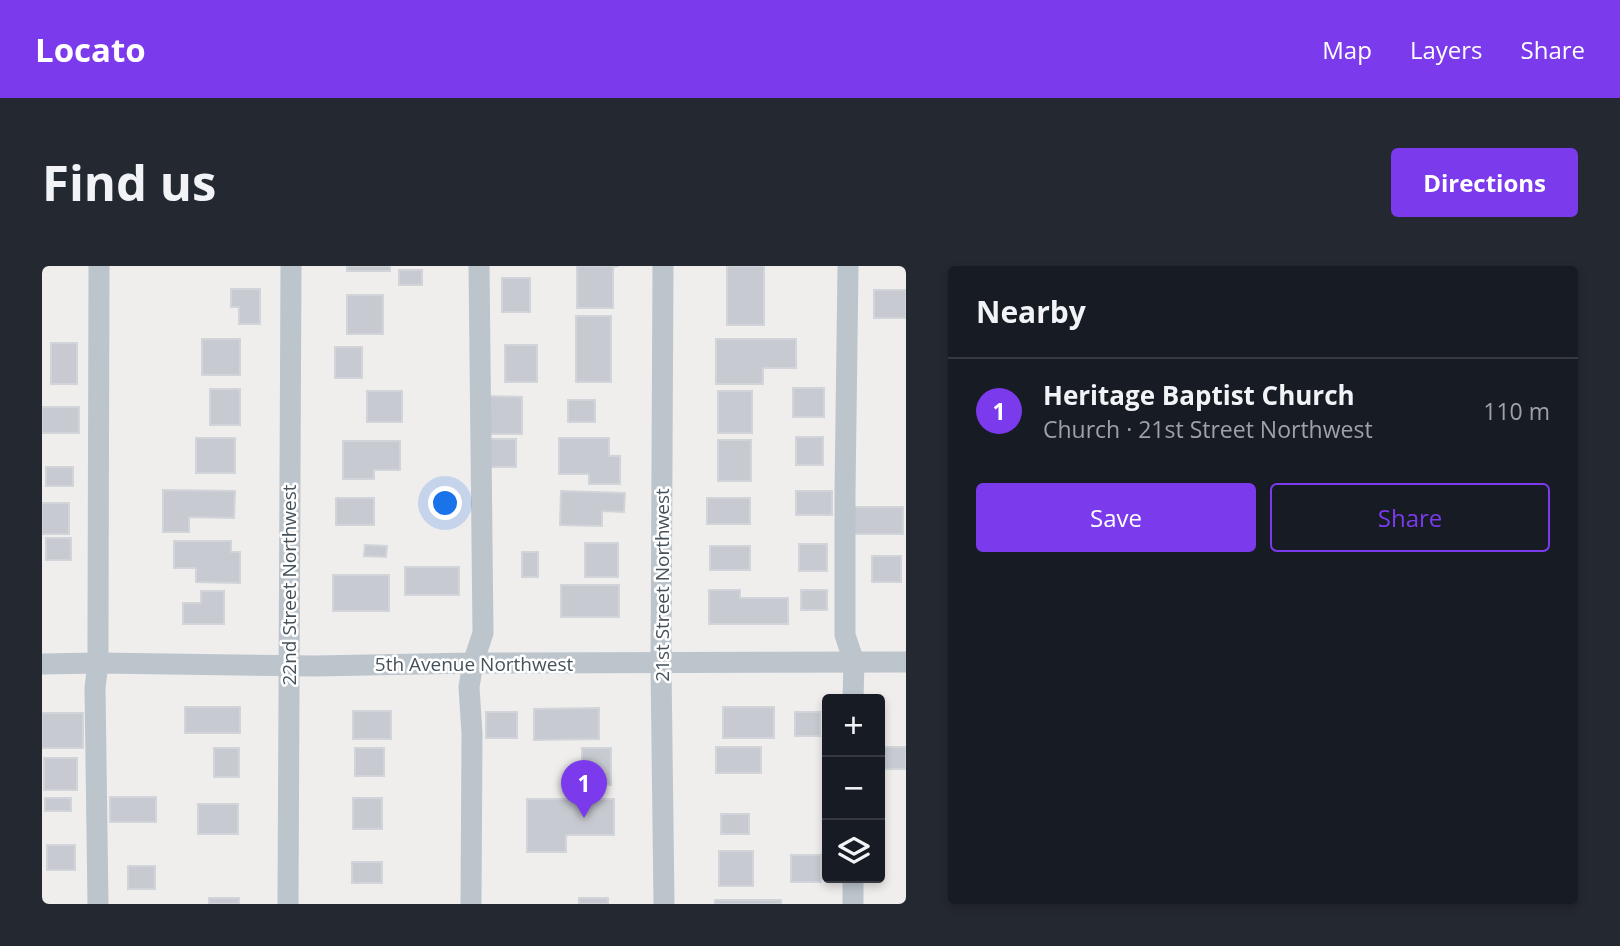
<!DOCTYPE html>
<html lang="en">
<head>
<meta charset="utf-8">
<style>
  body { margin:0; font-family:"Open Sans",sans-serif; background:#242831; color:#f1f3f6 }
  .controls { position:absolute; right:21px; bottom:21px; display:grid; overflow:hidden; border-radius:7px; box-shadow:0 4px 10px #0003 }
  .controls button { width:63px; height:63px; display:grid; place-items:center; padding:0; border:0; border-bottom:2px solid #363941; background:#171b24; color:#f1f3f6; font:35px sans-serif }
  .you { position:absolute; left:404px; top:238px; width:24px; height:24px; margin:-18px; border:5px solid #fff; border-radius:50%; background:#1a73e8; box-shadow:0 0 0 10px #1a73e833 }
  .badge { display:grid; place-items:center; width:46px; height:46px; border-radius:50%; background:#7c3aed; color:#fff; font-size:23px; font-weight:700 }
  .pin { position:absolute; translate:-50% -58px; filter:drop-shadow(0 2px 4px #0008) }
  .pin::after { content:''; position:absolute; top:37px; width:24px; height:21px; background:inherit; clip-path:polygon(0 0,100% 0,50% 100%) }
  .list { margin:0; padding:0; list-style:none }
  h2 { display:flex; justify-content:space-between; align-items:center; height:91px; margin:0; padding:0 28px; font-size:30px }
  h2 small { font-size:23px; font-weight:400; color:#9ea1a6 }
  .list li { display:grid; grid-template-columns:46px 1fr auto; gap:21px; align-items:center; box-sizing:border-box; height:105px; padding:0 28px; border-top:2px solid #363941 }
  .list b { display:block; font-size:26px; white-space:nowrap }
  .list p { margin:0; font-size:23px; white-space:nowrap; color:#9ea1a6 }
  .list em { font-size:23px; font-style:normal; color:#9ea1a6 }
  .actions { display:flex; gap:14px; padding:21px 28px }
  .actions a { flex:1; padding:16px 0; border:2px solid #7c3aed; border-radius:7px; text-align:center; font-size:24px; color:#7c3aed }
  .actions .main { background:#7c3aed; color:#fff }
  .icon { flex:none; width:38px; height:38px; fill:none; stroke:currentColor; stroke-width:2; stroke-linecap:round; stroke-linejoin:round }
  .map { position:relative; flex:none; width:864px; height:638px; overflow:hidden; border-radius:7px }
  header { display:flex; align-items:center; gap:42px; box-sizing:border-box; height:98px; padding:0 35px; background:#7c3aed; color:#fff }
  header strong { font-size:33px }
  nav { display:flex; gap:38px; margin-inline-start:auto; font-size:24px }
  .intro { display:flex; align-items:center; justify-content:space-between; box-sizing:border-box; height:168px; padding:0 42px }
  h1 { margin:0; font-size:49px }
  .button { padding:18px 32px; border-radius:7px; background:#7c3aed; color:#fff; font-size:24px; font-weight:700 }
  main { display:flex; gap:42px; padding:0 42px }
  aside { flex:1; background:#171b24; border-radius:7px; box-shadow:0 4px 10px #0003 }
  .map>svg:first-child { display:block }
  .building { fill:#c7cad0; stroke:#d1d4d9; stroke-width:2 }
  .lines { fill:none; stroke-linecap:round; stroke-linejoin:round }
  .minor { stroke:#bcc5cc; stroke-width:21 }
  .labels { text-anchor:middle; stroke-width:5; stroke-linejoin:round; paint-order:stroke }
  .street-label { font-size:19px; fill:#46515a; stroke:#fff }
</style>
</head>
<body>
<header>
<strong>Locato</strong>
<nav><a>Map</a><a>Layers</a><a>Share</a></nav>
</header>
<div class="intro"><h1>Find us</h1><a class="button">Directions</a></div>
<main>
<div class="map">
<svg width="864" height="638" viewBox="0 0 864 638">
  <rect width="100%" height="100%" fill="#f0eded"/>
  <g class="building">
    <rect x="305" y="0" width="43" height="5"/>
    <path d="M 535,0 L 577,0 L 571,1 L 571,42 L 535,42 Z"/>
    <rect x="685" y="0" width="37" height="59"/>
    <rect x="357" y="4" width="23" height="15"/>
    <rect x="460" y="12" width="28" height="34"/>
    <path d="M 189,23 L 218,23 L 218,58 L 197,58 L 197,41 L 189,41 Z"/>
    <rect x="832" y="24" width="32" height="28"/>
    <rect x="305" y="29" width="36" height="39"/>
    <rect x="534" y="50" width="35" height="66"/>
    <rect x="160" y="73" width="38" height="36"/>
    <path d="M 674,73 L 754,73 L 754,102 L 721,102 L 721,118 L 674,118 Z"/>
    <rect x="9" y="77" width="26" height="41"/>
    <rect x="463" y="79" width="32" height="37"/>
    <rect x="293" y="81" width="27" height="31"/>
    <rect x="751" y="122" width="31" height="29"/>
    <rect x="168" y="123" width="30" height="36"/>
    <rect x="325" y="125" width="35" height="31"/>
    <rect x="676" y="125" width="34" height="42"/>
    <path d="M 446,130 L 480,131 L 480,168 L 446,168 Z"/>
    <rect x="526" y="134" width="27" height="22"/>
    <rect x="0" y="141" width="37" height="26"/>
    <rect x="754" y="171" width="27" height="28"/>
    <rect x="154" y="172" width="39" height="35"/>
    <path d="M 517,172 L 567,172 L 567,190 L 578,190 L 578,218 L 547,218 L 547,208 L 517,208 Z"/>
    <rect x="444" y="173" width="30" height="28"/>
    <rect x="676" y="174" width="33" height="41"/>
    <path d="M 301,175 L 358,175 L 358,204 L 332,204 L 332,213 L 301,213 Z"/>
    <rect x="4" y="201" width="27" height="19"/>
    <path d="M 121,224 L 193,225 L 192,252 L 147,251 L 147,266 L 121,266 Z"/>
    <path d="M 519,225 L 583,227 L 582,246 L 560,245 L 560,260 L 518,259 Z"/>
    <rect x="754" y="225" width="36" height="24"/>
    <rect x="294" y="232" width="38" height="27"/>
    <rect x="665" y="232" width="43" height="26"/>
    <rect x="0" y="237" width="27" height="31"/>
    <rect x="811" y="241" width="50" height="27"/>
    <rect x="4" y="272" width="25" height="22"/>
    <path d="M 132,275 L 189,275 L 189,286 L 198,286 L 198,317 L 154,316 L 154,302 L 132,302 Z"/>
    <rect x="543" y="277" width="33" height="34"/>
    <rect x="757" y="278" width="28" height="27"/>
    <path d="M 323,279 L 345,280 L 344,291 L 322,290 Z"/>
    <rect x="668" y="280" width="40" height="24"/>
    <rect x="480" y="286" width="16" height="25"/>
    <rect x="830" y="290" width="29" height="26"/>
    <rect x="363" y="301" width="54" height="28"/>
    <rect x="291" y="309" width="56" height="36"/>
    <rect x="519" y="319" width="58" height="32"/>
    <path d="M 667,324 L 698,324 L 698,332 L 746,332 L 746,358 L 667,358 Z"/>
    <rect x="759" y="324" width="26" height="20"/>
    <path d="M 159,325 L 182,325 L 182,358 L 141,358 L 141,337 L 159,337 Z"/>
    <rect x="143" y="441" width="55" height="26"/>
    <rect x="681" y="441" width="51" height="31"/>
    <path d="M 557,442 L 557,473 L 492,474 L 492,443 Z"/>
    <rect x="311" y="445" width="38" height="28"/>
    <rect x="444" y="446" width="31" height="26"/>
    <rect x="753" y="446" width="25" height="24"/>
    <rect x="0" y="447" width="41" height="35"/>
    <rect x="674" y="481" width="45" height="26"/>
    <rect x="838" y="481" width="26" height="22"/>
    <rect x="172" y="482" width="25" height="29"/>
    <rect x="313" y="482" width="29" height="28"/>
    <rect x="540" y="482" width="29" height="37"/>
    <rect x="2" y="492" width="33" height="32"/>
    <rect x="68" y="531" width="46" height="25"/>
    <rect x="3" y="532" width="26" height="13"/>
    <rect x="311" y="532" width="29" height="31"/>
    <path d="M 485,533 L 572,533 L 572,569 L 524,569 L 524,586 L 485,586 Z"/>
    <rect x="156" y="538" width="40" height="30"/>
    <rect x="679" y="548" width="28" height="20"/>
    <rect x="5" y="579" width="28" height="25"/>
    <rect x="677" y="585" width="34" height="35"/>
    <rect x="749" y="589" width="30" height="27"/>
    <rect x="310" y="596" width="30" height="21"/>
    <rect x="86" y="600" width="27" height="23"/>
    <rect x="167" y="632" width="30" height="6"/>
    <rect x="537" y="632" width="29" height="6"/>
    <rect x="673" y="634" width="66" height="4"/>
  </g>
  <g class="lines">
    <g class="minor">
      <path d="M 621,0 L 619,398 L 622,638"/>
      <path d="M 806,0 L 803,227 L 803,369 L 812,396 L 811,433"/>
      <path d="M 0,398 L 56,397 L 274,400 L 431,397 L 864,396"/>
      <path d="M 56,638 L 53,422 L 56,397 L 56,367 L 57,0"/>
      <path d="M 246,638 L 249,0"/>
      <path d="M 429,638 L 430,468 L 427,421 L 431,397 L 441,367 L 437,0"/>
      <path d="M 811,638 L 811,612"/>
    </g>
  </g>
  <g class="labels">
    <g class="street-label">
      <text transform="translate(247 319) rotate(-90)" y="7">22nd Street Northwest</text>
      <text transform="translate(620 319) rotate(-90)" y="7">21st Street Northwest</text>
      <text x="432" y="405">5th Avenue Northwest</text>
    </g>
  </g>
</svg>
<div class="controls">
<button>+</button>
<button>−</button>
<button><svg class="icon" aria-label="layers" viewBox="0 0 24 24"><path d="M12 4l9 5-9 5-9-5zM3 14l9 5 9-5"/></svg></button>
</div>
<div class="you"></div>
<div class="pin badge" style="left:542px;top:552px">1</div>
</div>
<aside>
<h2>Nearby<small></small></h2>
<ul class="list">
<li><span class="badge">1</span><div><b>Heritage Baptist Church</b><p>Church · 21st Street Northwest</p></div><em>110 m</em></li>
</ul>
<div class="actions"><a class="main">Save</a><a>Share</a></div>
</aside>
</main>
</body>
</html>
